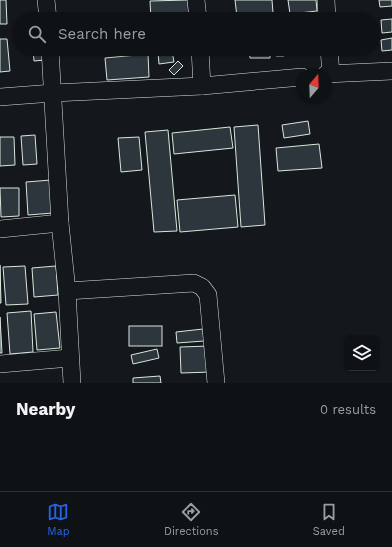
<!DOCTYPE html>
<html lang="en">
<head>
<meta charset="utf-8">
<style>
  body { margin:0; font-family:"Work Sans",sans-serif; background:#1d2022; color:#f1f3f6 }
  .controls { position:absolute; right:12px; bottom:12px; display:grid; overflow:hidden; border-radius:6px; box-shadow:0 1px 3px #0004 }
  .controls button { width:36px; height:36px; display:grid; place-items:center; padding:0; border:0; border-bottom:1px solid #2f3234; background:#0f1215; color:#f1f3f6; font:20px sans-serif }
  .compass { position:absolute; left:296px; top:68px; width:36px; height:36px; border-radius:50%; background:#0f1215; box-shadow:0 1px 3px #0004; rotate:19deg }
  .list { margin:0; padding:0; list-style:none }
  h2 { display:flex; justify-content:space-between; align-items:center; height:52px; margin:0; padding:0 16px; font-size:17px }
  h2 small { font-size:13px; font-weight:400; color:#9b9ea0 }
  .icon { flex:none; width:22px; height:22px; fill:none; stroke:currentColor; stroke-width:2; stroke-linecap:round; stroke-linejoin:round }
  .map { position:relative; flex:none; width:392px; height:383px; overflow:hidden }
  .search { position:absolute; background:#0f1215; box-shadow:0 1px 3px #0004; left:12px; right:12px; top:12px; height:44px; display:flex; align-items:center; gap:10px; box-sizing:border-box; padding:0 14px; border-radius:22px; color:#9b9ea0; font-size:15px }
  .sheet { height:108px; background:#0f1215 }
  nav { display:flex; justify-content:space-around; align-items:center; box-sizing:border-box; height:56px; border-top:1px solid #2f3234; background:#0f1215; font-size:11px; color:#9b9ea0 }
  nav a { display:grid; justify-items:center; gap:2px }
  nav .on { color:#2563eb }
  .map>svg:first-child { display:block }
  .building { fill:#2c363c; stroke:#d8e6dc }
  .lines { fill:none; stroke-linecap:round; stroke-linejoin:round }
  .minor-casing { stroke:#d8e6dc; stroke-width:18 }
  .minor { stroke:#14181c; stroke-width:17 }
</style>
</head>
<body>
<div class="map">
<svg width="392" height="383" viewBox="0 0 392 383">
  <rect width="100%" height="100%" fill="#14181c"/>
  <g class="building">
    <path d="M 0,0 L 6,0 L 7,24 L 0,24 Z"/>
    <path d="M 188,0 L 189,19 L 151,19 L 150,1 Z"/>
    <path d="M 235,0 L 272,0 L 273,13 L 237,17 Z"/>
    <path d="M 288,0 L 316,0 L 317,11 L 290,14 Z"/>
    <path d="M 379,0 L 392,0 L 392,6 L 380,7 Z"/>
    <rect x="114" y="13" width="18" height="6"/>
    <path d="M 392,19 L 392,32 L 382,33 L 381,20 Z"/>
    <path d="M 392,38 L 392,50 L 382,51 L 381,40 Z"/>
    <path d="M 0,39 L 7,39 L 10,71 L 0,72 Z"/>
    <path d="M 33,49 L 44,49 L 45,60 L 34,61 Z"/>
    <path d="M 105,49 L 139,49 L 140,52 L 105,53 Z"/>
    <path d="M 249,49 L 270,49 L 270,58 L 250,58 Z"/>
    <path d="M 275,49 L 283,49 L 284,56 L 276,56 Z"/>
    <path d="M 291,49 L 309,49 L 309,54 L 291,55 Z"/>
    <path d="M 172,51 L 174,62 L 159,64 L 158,53 Z"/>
    <path d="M 148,54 L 149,77 L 107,80 L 105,58 Z"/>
    <path d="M 178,61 L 183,66 L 174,75 L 169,70 Z"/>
    <path d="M 308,121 L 310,134 L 284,138 L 282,125 Z"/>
    <path d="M 258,125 L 265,225 L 241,227 L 234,127 Z"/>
    <path d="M 230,127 L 233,148 L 174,154 L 172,133 Z"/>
    <path d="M 168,130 L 177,231 L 154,232 L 145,132 Z"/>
    <path d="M 35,135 L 37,164 L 23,165 L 21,136 Z"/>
    <path d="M 0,137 L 14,137 L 15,165 L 0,166 Z"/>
    <path d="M 139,137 L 142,170 L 121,172 L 118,138 Z"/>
    <path d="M 319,144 L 322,168 L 278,171 L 276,148 Z"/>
    <path d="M 51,180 L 53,213 L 28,215 L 26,182 Z"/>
    <path d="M 0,188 L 19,188 L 19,216 L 1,217 Z"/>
    <path d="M 235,195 L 238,227 L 180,232 L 177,200 Z"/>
    <path d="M 0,265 L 1,303 L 0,303 Z"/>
    <path d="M 25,266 L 28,304 L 6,305 L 3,267 Z"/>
    <path d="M 56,266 L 58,295 L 34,297 L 32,268 Z"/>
    <path d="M 31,311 L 33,352 L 10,354 L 7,313 Z"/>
    <path d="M 56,312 L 60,348 L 37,350 L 34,314 Z"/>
    <path d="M 0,317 L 2,353 L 0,353 Z"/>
    <rect x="129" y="326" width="33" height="20"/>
    <path d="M 203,329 L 204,341 L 177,343 L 176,332 Z"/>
    <path d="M 209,346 L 211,372 L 181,373 L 180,347 Z"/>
    <path d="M 157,349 L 159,358 L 133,364 L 131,355 Z"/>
    <path d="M 160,376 L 161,383 L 133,383 L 133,378 Z"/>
  </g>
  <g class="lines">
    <defs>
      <g id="minor">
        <path d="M 46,0 L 48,19"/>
        <path d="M 196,0 L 198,19"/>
        <path d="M 326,0 L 327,19"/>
        <path d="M 50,49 L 60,223 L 67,291 L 72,383"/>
        <path d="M 200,49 L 202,86"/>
        <path d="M 329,49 L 331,74"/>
        <path d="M 326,74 L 392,71"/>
        <path d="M 0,97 L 53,93 L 202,86 L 302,77"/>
        <path d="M 0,229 L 60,223"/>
        <path d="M 67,291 L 194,283 L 202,287 L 208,295 L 216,383"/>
        <path d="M 0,364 L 70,358"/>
      </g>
    </defs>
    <use href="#minor" class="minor-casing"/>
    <use href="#minor" class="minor"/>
  </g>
</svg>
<div class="controls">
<button><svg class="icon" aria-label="layers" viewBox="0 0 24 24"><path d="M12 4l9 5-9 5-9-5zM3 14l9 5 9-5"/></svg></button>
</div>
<svg class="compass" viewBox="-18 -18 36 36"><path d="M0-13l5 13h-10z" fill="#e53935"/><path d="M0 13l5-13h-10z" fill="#9b9ea0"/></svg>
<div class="search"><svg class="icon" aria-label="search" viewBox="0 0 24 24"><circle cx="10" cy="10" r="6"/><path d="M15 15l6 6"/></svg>Search here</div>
</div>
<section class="sheet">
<h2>Nearby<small>0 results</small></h2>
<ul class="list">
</ul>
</section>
<nav>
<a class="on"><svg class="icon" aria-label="map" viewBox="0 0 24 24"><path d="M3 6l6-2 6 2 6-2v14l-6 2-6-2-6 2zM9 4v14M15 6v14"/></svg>Map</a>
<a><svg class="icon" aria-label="directions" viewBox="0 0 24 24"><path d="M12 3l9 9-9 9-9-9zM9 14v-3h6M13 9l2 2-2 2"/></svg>Directions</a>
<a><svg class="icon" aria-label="saved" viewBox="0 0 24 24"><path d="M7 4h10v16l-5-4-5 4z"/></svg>Saved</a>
</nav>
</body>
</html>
